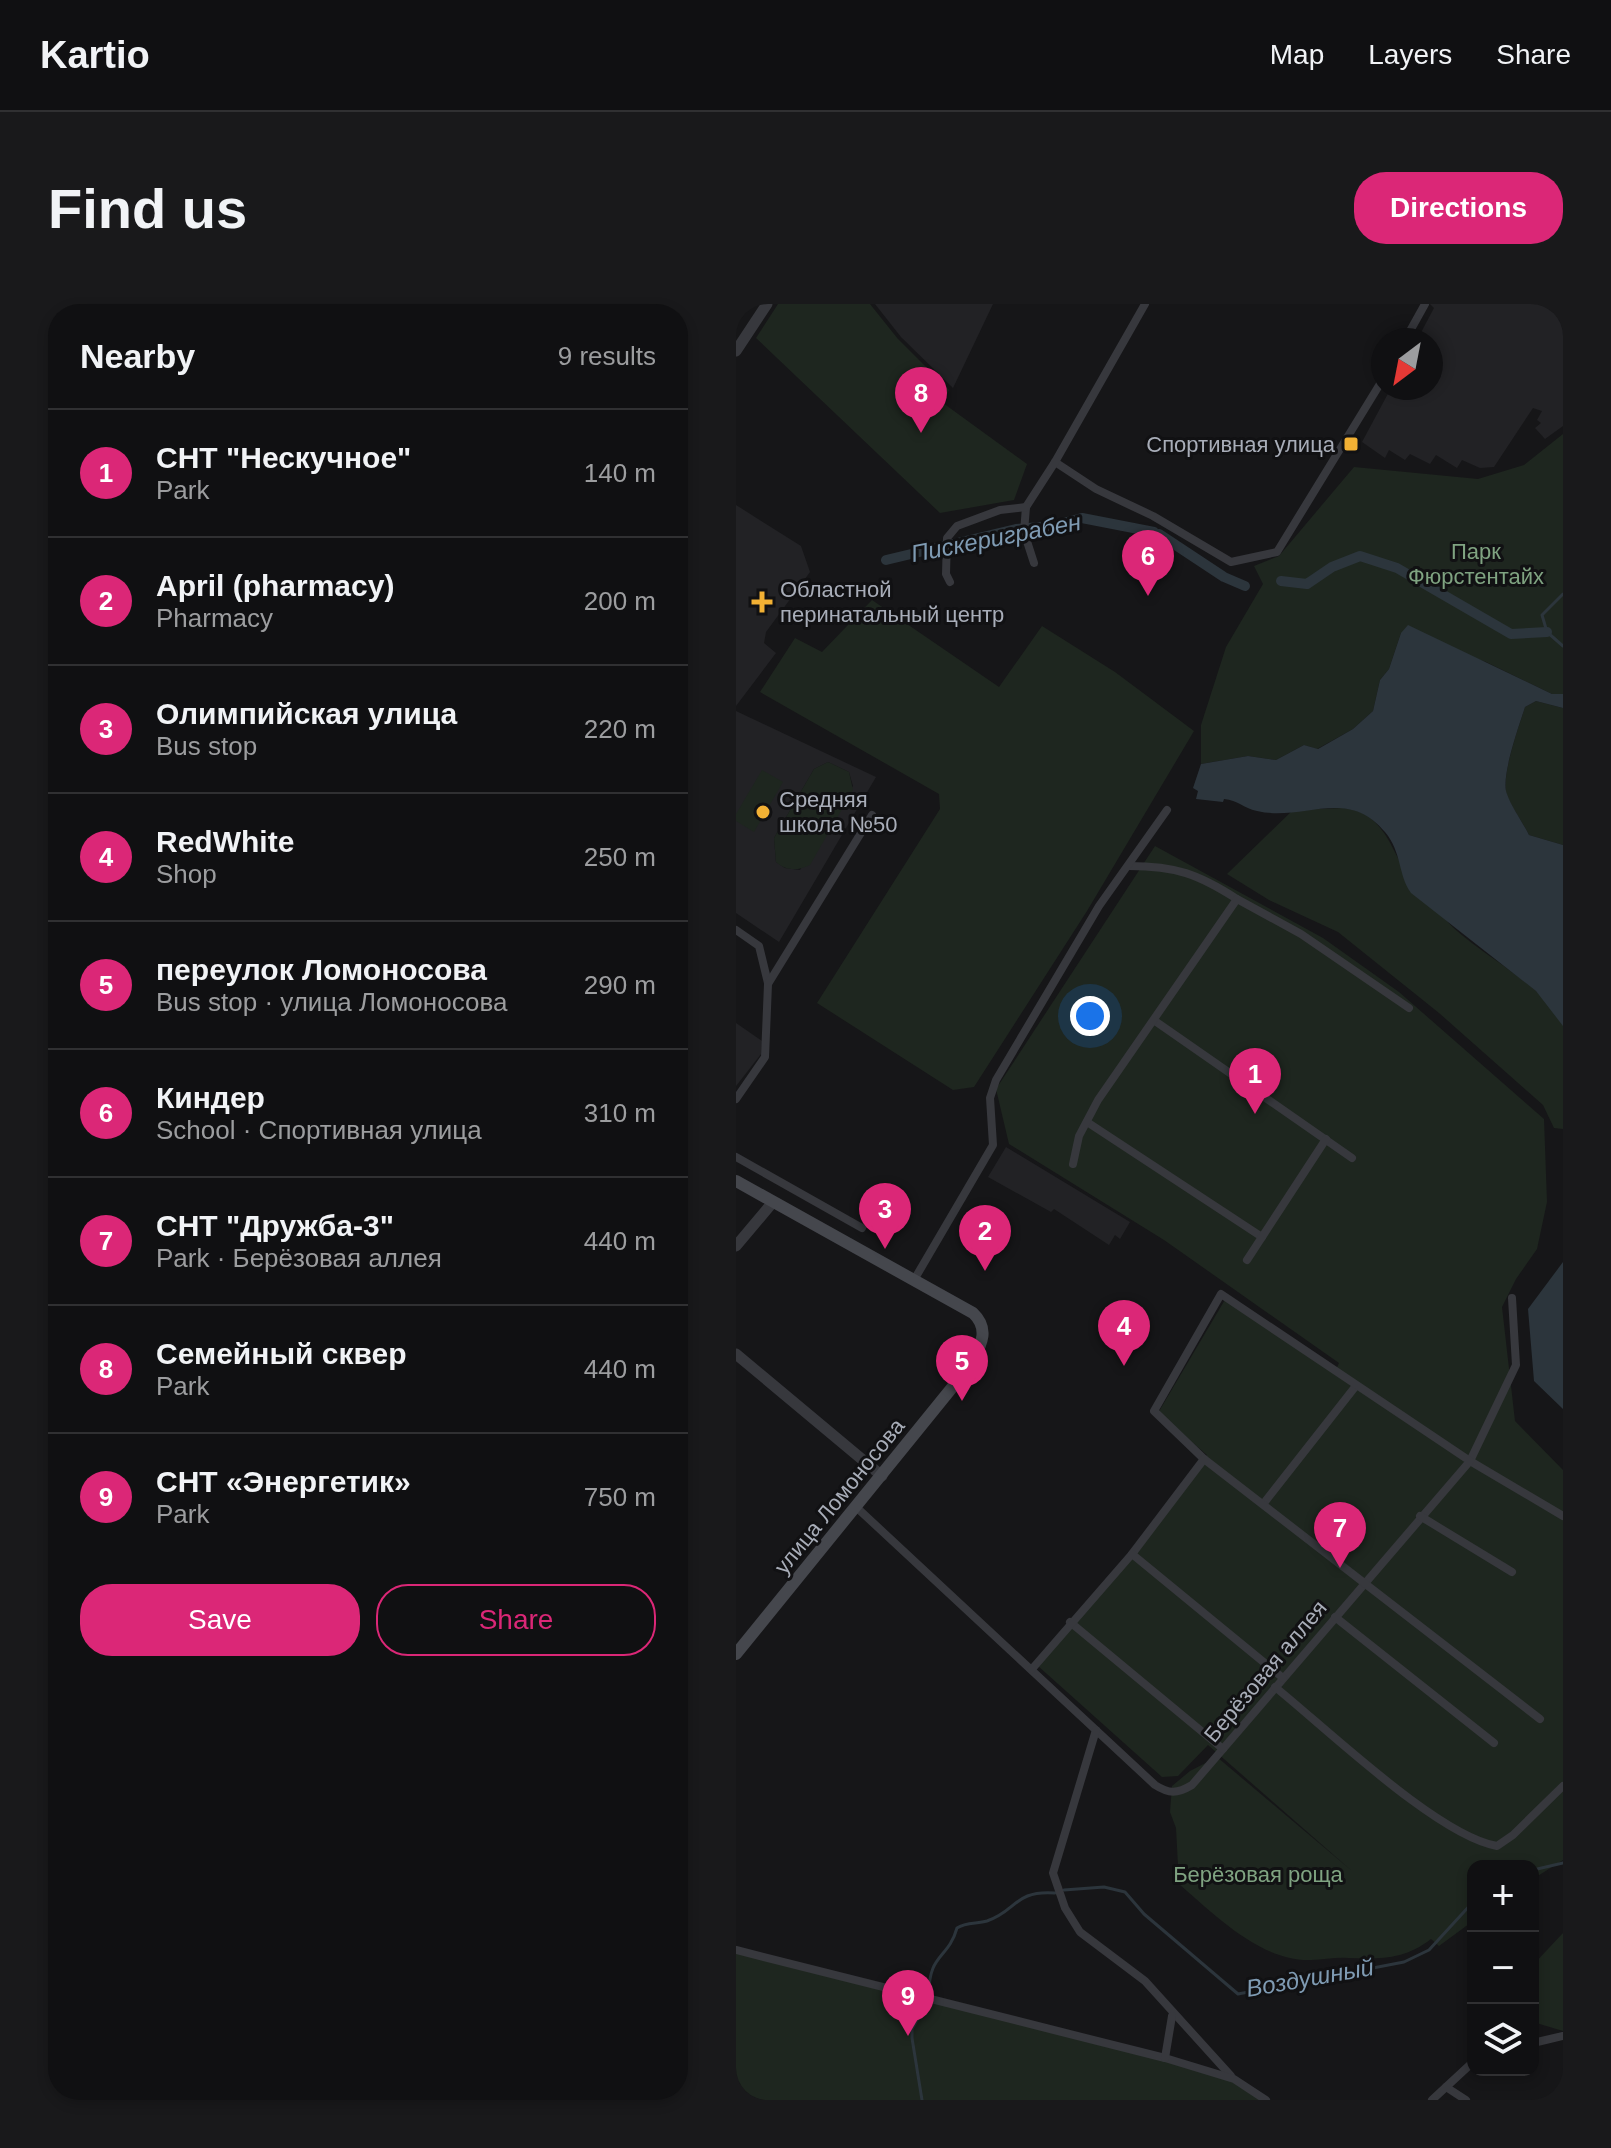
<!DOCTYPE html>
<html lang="en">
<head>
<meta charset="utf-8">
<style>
  body { margin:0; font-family:Arial,sans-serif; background:#19191b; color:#f1f3f6 }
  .controls { position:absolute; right:24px; bottom:24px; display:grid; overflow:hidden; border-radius:16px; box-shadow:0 4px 12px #0003 }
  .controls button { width:72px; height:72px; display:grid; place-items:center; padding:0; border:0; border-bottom:2px solid #303032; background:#101012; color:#f1f3f6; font:40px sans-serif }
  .compass { position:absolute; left:635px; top:24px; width:72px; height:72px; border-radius:50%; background:#101012; box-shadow:0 4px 12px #0003; rotate:212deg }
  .you { position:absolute; left:354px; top:712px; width:28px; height:28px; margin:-20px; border:6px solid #fff; border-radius:50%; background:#1a73e8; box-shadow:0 0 0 12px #1a73e833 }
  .badge { display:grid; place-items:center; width:52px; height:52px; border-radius:50%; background:#db2777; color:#fff; font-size:26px; font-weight:700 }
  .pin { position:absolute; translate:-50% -66px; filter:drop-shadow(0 2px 4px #0008) }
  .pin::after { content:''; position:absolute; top:42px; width:28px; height:24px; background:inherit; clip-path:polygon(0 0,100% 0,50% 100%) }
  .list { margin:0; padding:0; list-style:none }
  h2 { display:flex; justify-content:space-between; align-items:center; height:104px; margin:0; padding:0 32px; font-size:34px }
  h2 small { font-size:26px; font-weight:400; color:#9c9d9f }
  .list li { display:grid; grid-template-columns:52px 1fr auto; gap:24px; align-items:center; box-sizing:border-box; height:128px; padding:0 32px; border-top:2px solid #303032 }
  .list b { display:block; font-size:30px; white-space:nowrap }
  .list p { margin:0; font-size:26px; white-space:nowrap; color:#9c9d9f }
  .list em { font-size:26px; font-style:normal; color:#9c9d9f }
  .actions { display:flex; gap:16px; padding:24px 32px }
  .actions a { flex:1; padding:18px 0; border:2px solid #db2777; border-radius:32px; text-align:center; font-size:28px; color:#db2777 }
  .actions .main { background:#db2777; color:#fff }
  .icon { flex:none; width:44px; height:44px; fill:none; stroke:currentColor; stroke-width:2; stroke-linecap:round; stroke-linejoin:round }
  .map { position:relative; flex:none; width:827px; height:1796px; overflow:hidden; border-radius:32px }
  header { display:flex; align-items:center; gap:48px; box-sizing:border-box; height:112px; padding:0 40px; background:#101012; border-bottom:2px solid #303032 }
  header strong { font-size:38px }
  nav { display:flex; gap:44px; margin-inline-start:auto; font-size:28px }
  .intro { display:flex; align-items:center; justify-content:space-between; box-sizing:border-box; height:192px; padding:0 48px }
  h1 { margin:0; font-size:56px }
  .button { padding:20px 36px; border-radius:32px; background:#db2777; color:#fff; font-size:28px; font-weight:700 }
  main { display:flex; gap:48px; padding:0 48px }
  aside { flex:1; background:#101012; border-radius:32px; box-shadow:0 4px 12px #0003 }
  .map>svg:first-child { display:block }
  .built { fill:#222225; fill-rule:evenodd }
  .green { fill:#1e261f }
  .water { fill:#2c353c }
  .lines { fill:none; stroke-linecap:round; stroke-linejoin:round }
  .stream { stroke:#2c353c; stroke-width:3 }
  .canal { stroke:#2c353c; stroke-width:10 }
  .minor { stroke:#37383d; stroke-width:8 }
  .tertiary { stroke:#37383d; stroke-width:11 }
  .secondary { stroke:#45474d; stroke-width:12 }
  .poi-dot { fill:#f2b134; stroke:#111113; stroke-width:3 }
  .labels { text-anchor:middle; stroke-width:6; stroke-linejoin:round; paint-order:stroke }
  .poi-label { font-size:22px; fill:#a8adb8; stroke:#111113; text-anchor:start }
  .park-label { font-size:22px; fill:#7fa381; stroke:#111113 }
  .street-label { font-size:22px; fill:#a8adb8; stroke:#111113 }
  .water-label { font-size:24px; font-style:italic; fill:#7f9bb3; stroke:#111113 }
</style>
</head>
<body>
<header>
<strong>Kartio</strong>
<nav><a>Map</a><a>Layers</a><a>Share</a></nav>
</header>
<div class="intro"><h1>Find us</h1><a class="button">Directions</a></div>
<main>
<aside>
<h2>Nearby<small>9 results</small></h2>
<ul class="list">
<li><span class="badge">1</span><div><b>СНТ &quot;Нескучное&quot;</b><p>Park</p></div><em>140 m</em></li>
<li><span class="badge">2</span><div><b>April (pharmacy)</b><p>Pharmacy</p></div><em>200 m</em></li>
<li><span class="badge">3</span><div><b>Олимпийская улица</b><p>Bus stop</p></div><em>220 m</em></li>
<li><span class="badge">4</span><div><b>RedWhite</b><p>Shop</p></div><em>250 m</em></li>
<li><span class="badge">5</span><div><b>переулок Ломоносова</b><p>Bus stop · улица Ломоносова</p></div><em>290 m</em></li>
<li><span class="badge">6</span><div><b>Киндер</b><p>School · Спортивная улица</p></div><em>310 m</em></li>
<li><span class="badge">7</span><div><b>СНТ &quot;Дружба-3&quot;</b><p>Park · Берёзовая аллея</p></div><em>440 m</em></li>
<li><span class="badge">8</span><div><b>Семейный сквер</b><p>Park</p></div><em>440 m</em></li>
<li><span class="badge">9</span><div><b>СНТ «Энергетик»</b><p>Park</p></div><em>750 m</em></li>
</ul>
<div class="actions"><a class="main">Save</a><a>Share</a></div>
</aside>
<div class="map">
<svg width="827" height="1796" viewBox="0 0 827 1796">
  <rect width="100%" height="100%" fill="#161618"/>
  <g class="built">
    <path d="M 139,0 L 257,0 L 217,84 L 165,33 Z"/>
    <path d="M 694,0 L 827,0 L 827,122 L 809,135 L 799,124 L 805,119 L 801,116 L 806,107 L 797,104 L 758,163 L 744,164 L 726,156 L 721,164 L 700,151 L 694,160 L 674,150 L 669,156 L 653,146 L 649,154 L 626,138 L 655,84 L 695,84 L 695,36 L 681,36 L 698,4 Z"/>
    <path d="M 0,201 L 65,242 L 74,268 L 30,328 L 28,339 L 40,349 L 0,402 Z"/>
    <path d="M 0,407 L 140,473 L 43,638 L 0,609 ZM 92,458 L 113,468 L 117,482 L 64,566 L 49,564 L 40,558 L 38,534 L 78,465 Z"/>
    <path d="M 0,719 L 26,737 L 25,750 L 0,782 Z"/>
    <path d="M 270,843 L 394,918 L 384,935 L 379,931 L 373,941 L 318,905 L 315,908 L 252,873 Z"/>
  </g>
  <g class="green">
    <path d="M 42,0 L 134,0 L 162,35 L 213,86 L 207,99 L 291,160 L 278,196 L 204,209 L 20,34 Z"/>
    <path d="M 827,130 L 827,390 L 816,390 L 750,358 L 665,329 L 653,365 L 644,376 L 637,407 L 617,425 L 581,445 L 568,441 L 540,456 L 512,452 L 465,460 L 465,421 L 490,343 L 527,280 L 518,262 L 543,252 L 618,163 L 742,175 L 788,161 Z"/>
    <path d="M 136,296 L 263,383 L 306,322 L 379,368 L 458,427 L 351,607 L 238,783 L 217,786 L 81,699 L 204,505 L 203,490 L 24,388 L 59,334 L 86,348 Z"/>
    <path d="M 800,397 L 827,404 L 827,541 L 793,531 C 786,517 776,504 771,491 C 764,475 783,422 789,403 Z"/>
    <path d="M 92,458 L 113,468 L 117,486 L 74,561 C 62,567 50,567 40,558 L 38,534 L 78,465 Z"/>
    <path d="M 26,466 L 47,478 L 18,528 L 0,517 L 0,510 Z"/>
    <path d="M 607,504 C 643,508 652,535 667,564 C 677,582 696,601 710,616 C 738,648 814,684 827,721 C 827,735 827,806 827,825 L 818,824 L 807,801 L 703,709 L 602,628 L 533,596 L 491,570 L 557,506 Z"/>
    <path d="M 419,542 L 587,634 L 663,688 L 808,815 L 811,898 L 801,945 L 780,975 L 766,1003 L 779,1117 L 827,1166 L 827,1556 L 797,1575 L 797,1562 L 737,1562 L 737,1617 L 703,1642 L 695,1635 C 668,1656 644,1655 612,1654 C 599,1653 588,1656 575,1656 C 525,1658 478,1610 443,1580 L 440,1524 L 434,1508 L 436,1482 L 454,1467 L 481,1453 L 616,1567 L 472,1441 L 442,1472 L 426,1473 L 302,1362 L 471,1151 L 422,1109 L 490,994 L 599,1068 L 603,1059 L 428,936 L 273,840 L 260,785 Z"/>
    <path d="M 394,1001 L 407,1009 L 404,1020 L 397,1026 L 382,1017 Z"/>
    <path d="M 827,1629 L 827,1727 L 797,1718 L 797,1661 Z"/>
    <path d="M 0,1646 L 392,1744 L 501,1779 L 527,1796 L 0,1796 Z"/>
  </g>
  <g class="water">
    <path d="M 672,321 L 816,390 L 827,390 L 827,404 L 800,397 L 789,403 C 783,422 764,475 771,490 C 776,504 786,517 793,531 L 827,541 L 827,722 L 800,687 L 675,589 C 662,571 666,548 649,528 C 611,482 567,518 521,507 C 507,504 502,496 488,495 L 487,498 L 460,495 L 462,487 L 457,484 L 465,460 L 512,452 L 540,456 L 568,441 L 582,445 L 617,425 L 637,407 L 644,376 L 653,365 L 665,329 Z"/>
    <path d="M 827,958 L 827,1105 L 798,1077 L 792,1005 Z"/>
  </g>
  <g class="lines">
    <g class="stream">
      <path d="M 827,290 L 806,311 L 811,328 L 827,342"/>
      <path d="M 797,1566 L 827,1559"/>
      <path d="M 328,1586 L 368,1583 L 389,1588 L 408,1610 L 502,1690 L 668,1658 L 693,1646 L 737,1598"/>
      <path d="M 193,1692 C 192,1649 212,1656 221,1624 C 230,1618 241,1620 251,1617 C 281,1607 278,1586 319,1589"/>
      <path d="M 186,1796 L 176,1734 L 176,1725 L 191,1699"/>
    </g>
    <g class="canal">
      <path d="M 423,230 L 488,273 L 509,282"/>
      <path d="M 150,256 L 280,225 L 316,222 L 346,214 L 418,228"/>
      <path d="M 545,277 L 571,280 L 596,263 L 624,252 L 661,264 L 775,330 L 811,328"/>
    </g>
    <g class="minor">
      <path d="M 669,36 L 689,0"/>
      <path d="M 319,158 L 360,185 L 417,212 L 495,258 L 541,248 L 647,75"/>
      <path d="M 298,259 L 288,228 L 290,203 L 319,158 L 409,0"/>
      <path d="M 214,278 L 210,270 L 211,234 L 221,222 L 264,206 L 290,203"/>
      <path d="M 393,562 C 440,562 462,570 501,595"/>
      <path d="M 0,626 L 23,642 L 32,679"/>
      <path d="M 419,717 L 616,854"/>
      <path d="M 0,795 L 29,753 L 32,680 L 136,511"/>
      <path d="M 351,818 L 526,933"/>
      <path d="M 0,853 L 126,924"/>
      <path d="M 337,860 L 343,832 L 362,796 L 501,595 L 565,630 L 673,704"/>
      <path d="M 511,956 L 590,835"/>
      <path d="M 178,976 L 257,841 L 254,794 L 260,776 L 363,602 L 431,506"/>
      <path d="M 776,994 L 780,1061 L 734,1157 L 827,1212"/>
      <path d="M 528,1199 L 619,1083"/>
      <path d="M 119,1202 L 419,1481 C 433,1490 441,1490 456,1481 L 734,1157 L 485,990 L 418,1107 L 468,1155"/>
      <path d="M 684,1212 L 776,1268"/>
      <path d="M 396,1250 L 468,1155 L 804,1415"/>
      <path d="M 599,1313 L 758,1439"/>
      <path d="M 334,1318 L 487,1445"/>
      <path d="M 296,1365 L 396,1250 L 547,1374"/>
      <path d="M 539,1383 C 590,1424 702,1532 761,1542 L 777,1531 L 827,1482"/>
      <path d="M 360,1426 L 317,1569 L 329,1604 L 344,1628 L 409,1677 L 495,1772"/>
      <path d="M 0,1646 L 429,1754 L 498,1775 L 530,1796"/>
      <path d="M 797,1739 L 827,1732"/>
      <path d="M 429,1754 L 436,1712"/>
      <path d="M 710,1783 L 730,1796"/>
      <path d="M 696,1796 L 737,1758"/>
    </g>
    <g class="tertiary">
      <path d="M 0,47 L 31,0"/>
      <path d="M 0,942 L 37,898"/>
      <path d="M 0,1050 L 146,1172"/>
    </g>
    <path class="secondary" d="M 0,877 L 237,1009 C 254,1025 245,1041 236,1059 L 0,1350"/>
  </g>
  <g class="poi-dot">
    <rect x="607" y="132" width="16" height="16" rx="4"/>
    <path d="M22 286h8v8h8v8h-8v8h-8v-8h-8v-8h8z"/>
    <circle cx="27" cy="508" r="8"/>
  </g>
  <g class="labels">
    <g class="poi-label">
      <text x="599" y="148" text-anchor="end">Спортивная улица</text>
      <text x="44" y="293">Областной<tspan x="44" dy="25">перинатальный центр</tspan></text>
      <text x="43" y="503">Средняя<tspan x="43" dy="25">школа №50</tspan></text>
    </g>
    <g class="park-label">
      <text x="740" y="255">Парк<tspan x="740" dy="25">Фюрстентайх</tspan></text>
      <text x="522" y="1578">Берёзовая роща</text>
    </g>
    <g class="street-label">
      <text transform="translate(103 1192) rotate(-51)" y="8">улица Ломоносова</text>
      <text transform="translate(529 1367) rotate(-50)" y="8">Берёзовая аллея</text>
    </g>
    <g class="water-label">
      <text transform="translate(260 234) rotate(-11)" y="8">Пискериграбен</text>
      <text transform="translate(574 1674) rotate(-10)" y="8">Воздушный</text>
    </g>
  </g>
</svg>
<div class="controls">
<button>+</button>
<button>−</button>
<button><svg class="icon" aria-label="layers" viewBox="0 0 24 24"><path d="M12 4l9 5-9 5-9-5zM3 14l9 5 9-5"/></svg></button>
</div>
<svg class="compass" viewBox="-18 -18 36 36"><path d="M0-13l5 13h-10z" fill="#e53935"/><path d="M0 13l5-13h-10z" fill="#9c9d9f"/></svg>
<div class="you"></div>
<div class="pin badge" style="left:519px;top:810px">1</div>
<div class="pin badge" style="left:249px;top:967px">2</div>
<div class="pin badge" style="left:149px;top:945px">3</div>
<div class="pin badge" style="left:388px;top:1062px">4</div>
<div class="pin badge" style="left:226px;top:1097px">5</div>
<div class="pin badge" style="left:412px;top:292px">6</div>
<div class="pin badge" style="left:604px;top:1264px">7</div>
<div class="pin badge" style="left:185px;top:129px">8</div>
<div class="pin badge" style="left:172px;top:1732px">9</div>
</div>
</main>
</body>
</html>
